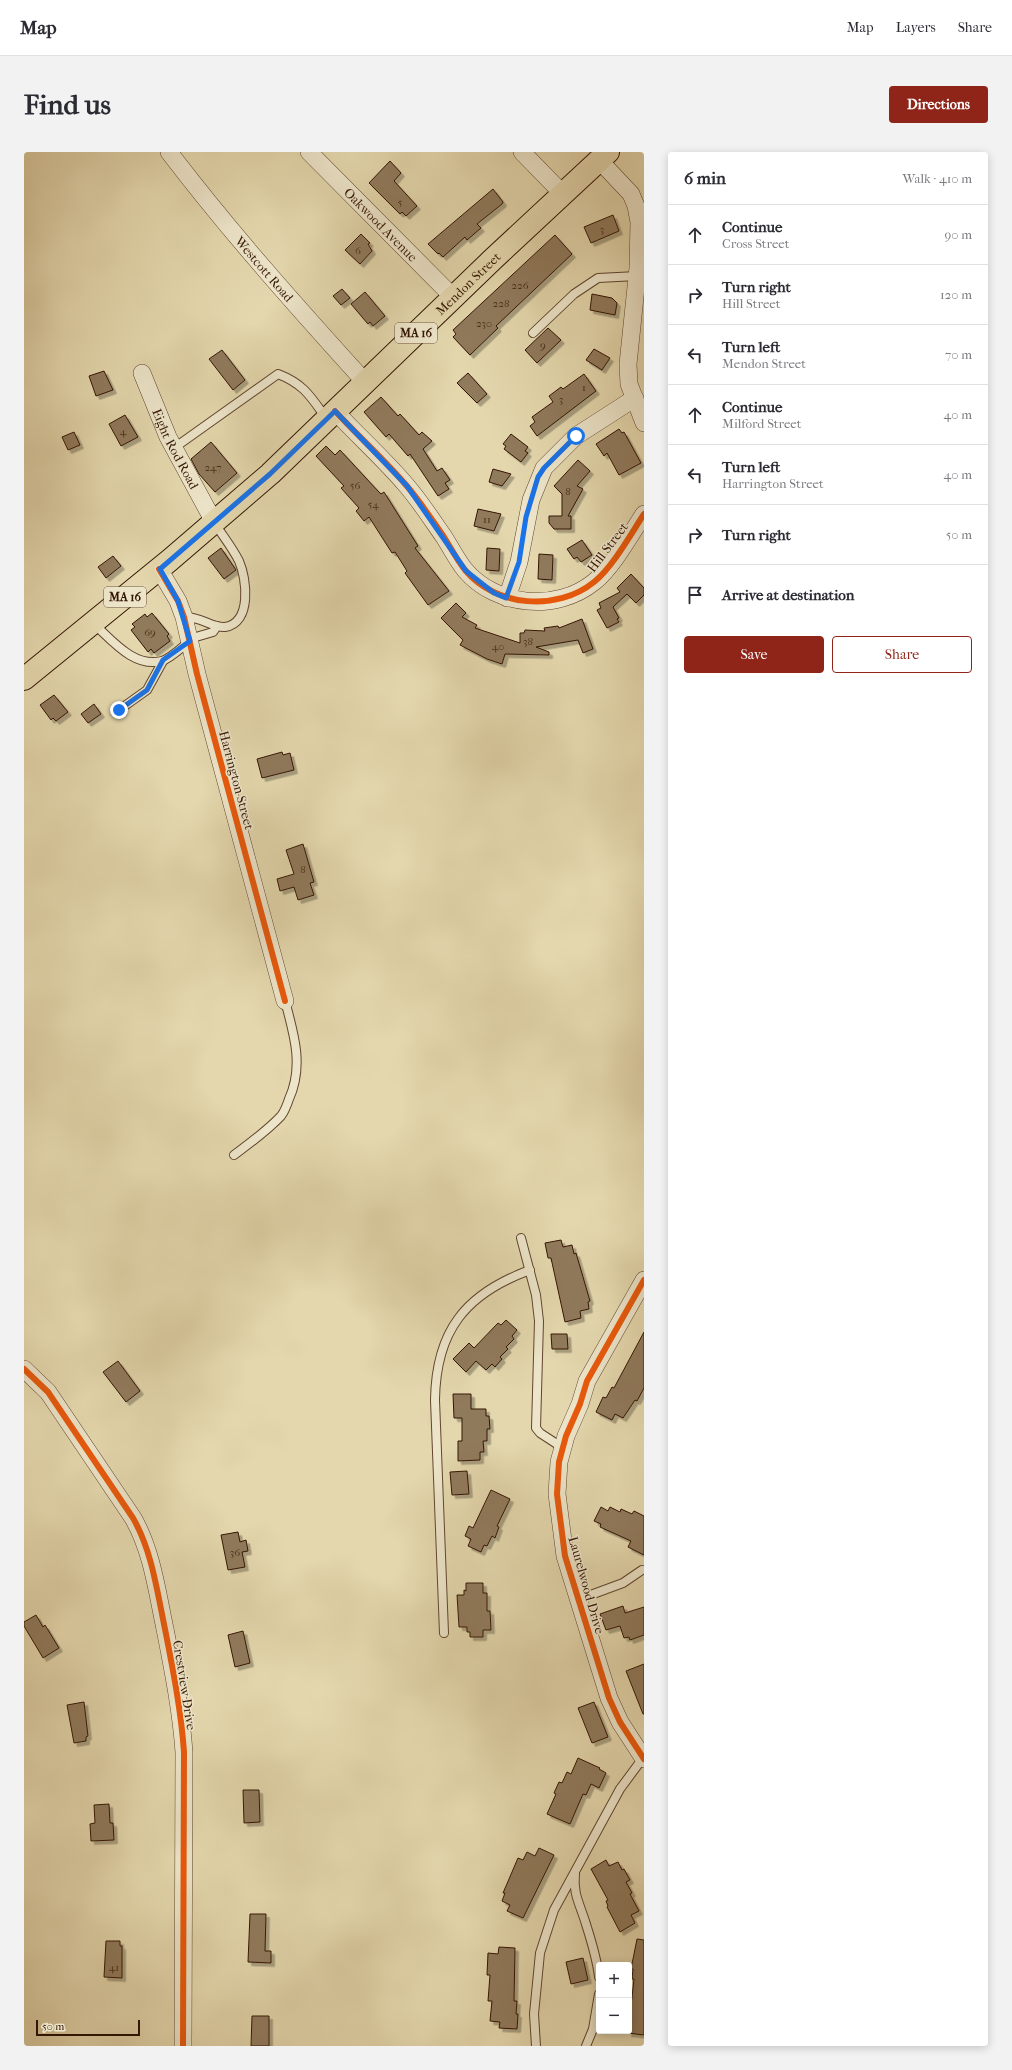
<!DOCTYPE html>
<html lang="en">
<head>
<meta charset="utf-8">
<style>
  body { margin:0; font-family:"IM FELL French Canon",serif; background:#f2f2f3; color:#2b2b33 }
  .controls { position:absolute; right:12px; bottom:12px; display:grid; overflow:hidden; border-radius:4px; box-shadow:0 2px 10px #0003 }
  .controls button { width:36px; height:36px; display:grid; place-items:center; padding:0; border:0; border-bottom:1px solid #e1e1e2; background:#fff; color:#2b2b33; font:20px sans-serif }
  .scale { position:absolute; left:12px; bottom:10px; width:104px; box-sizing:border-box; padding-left:4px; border:2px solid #341604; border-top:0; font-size:11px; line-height:14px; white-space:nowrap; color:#341604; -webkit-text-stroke:3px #ede5ca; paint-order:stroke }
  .stop { position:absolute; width:12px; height:12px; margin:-9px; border:3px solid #1a73e8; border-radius:50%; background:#fff }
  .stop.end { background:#1a73e8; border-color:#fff; box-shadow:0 1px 4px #0008 }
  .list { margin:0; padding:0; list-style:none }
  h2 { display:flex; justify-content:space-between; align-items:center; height:52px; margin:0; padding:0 16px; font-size:17px }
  h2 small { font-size:13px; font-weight:400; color:#7c7c81 }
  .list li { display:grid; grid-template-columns:26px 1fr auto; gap:12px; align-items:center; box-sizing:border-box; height:60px; padding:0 16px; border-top:1px solid #e1e1e2 }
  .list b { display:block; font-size:15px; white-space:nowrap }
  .list p { margin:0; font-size:13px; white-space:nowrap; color:#7c7c81 }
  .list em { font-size:13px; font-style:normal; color:#7c7c81 }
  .actions { display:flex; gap:8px; padding:12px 16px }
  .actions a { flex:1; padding:9px 0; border:1px solid #8f2418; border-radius:4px; text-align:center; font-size:14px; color:#8f2418 }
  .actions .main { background:#8f2418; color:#fff }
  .icon { flex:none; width:22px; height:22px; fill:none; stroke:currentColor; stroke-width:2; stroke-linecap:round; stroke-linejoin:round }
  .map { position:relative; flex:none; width:620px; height:1894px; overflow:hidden; border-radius:4px }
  header { display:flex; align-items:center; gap:24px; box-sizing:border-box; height:56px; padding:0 20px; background:#fff; border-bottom:1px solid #e1e1e2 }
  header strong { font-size:19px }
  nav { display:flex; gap:22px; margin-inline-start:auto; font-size:14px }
  .intro { display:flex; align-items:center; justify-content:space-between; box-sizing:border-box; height:96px; padding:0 24px }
  h1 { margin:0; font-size:28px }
  .button { padding:10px 18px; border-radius:4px; background:#8f2418; color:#fff; font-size:14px; font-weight:700 }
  main { display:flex; gap:24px; padding:0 24px }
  aside { flex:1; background:#fff; border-radius:4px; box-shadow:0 2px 10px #0003 }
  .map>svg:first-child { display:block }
  .building { fill:#907a5c; stroke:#341604; filter:url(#shadow) }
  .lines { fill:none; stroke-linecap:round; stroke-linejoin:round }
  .service-casing { stroke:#60462e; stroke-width:10 }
  .minor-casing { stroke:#60462e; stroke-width:18 }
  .primary-casing { stroke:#341604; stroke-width:24 }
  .service { stroke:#ede5ca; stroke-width:8 }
  .minor { stroke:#ede5ca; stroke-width:17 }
  .primary { stroke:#e4d7ad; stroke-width:22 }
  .cycleway-casing { stroke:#ede5ca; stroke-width:8 }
  .cycleway { stroke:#e8590c; stroke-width:6 }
  .route { stroke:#1a73e8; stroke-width:5 }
  .labels { text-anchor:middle; stroke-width:3; stroke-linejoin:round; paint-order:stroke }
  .number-label { font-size:11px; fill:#4b2f1a }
  .shield { fill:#ede5ca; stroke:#6c543f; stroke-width:1 }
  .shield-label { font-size:12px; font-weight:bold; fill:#341604 }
  .street-label { font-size:13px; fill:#341604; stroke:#ede5ca }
</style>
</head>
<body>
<header>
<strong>Map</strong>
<nav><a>Map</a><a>Layers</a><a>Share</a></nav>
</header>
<div class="intro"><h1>Find us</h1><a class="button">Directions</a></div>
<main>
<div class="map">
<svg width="620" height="1894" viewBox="0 0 620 1894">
  <defs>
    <filter id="shadow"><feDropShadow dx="3.5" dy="3.5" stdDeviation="0" flood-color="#0004"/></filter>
  </defs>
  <rect width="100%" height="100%" fill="#e4d7ad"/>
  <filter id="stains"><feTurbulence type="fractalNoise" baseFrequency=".005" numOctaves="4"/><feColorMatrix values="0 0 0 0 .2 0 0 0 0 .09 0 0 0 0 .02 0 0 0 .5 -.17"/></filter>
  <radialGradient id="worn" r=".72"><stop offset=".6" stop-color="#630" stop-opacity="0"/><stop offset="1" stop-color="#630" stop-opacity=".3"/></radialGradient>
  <g class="building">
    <path d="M 366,9 L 377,21 L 370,29 L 393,54 L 382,64 L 378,60 L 376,62 L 345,31 Z"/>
    <path d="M 469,37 L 479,50 L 478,52 L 453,72 L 457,76 L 443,88 L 441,85 L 419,105 L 415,101 L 414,102 L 404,92 Z"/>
    <path d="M 589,63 L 595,79 L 567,91 L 560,75 Z"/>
    <path d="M 337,82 L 346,91 L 344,92 L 348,99 L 336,112 L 321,98 Z"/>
    <path d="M 531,83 L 548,102 L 472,174 L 474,176 L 446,203 L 429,185 L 432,182 L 429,178 Z"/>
    <path d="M 318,137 L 326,146 L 317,153 L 309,144 Z"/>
    <path d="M 341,140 L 361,164 L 349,174 L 346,170 L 344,172 L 327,152 Z"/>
    <path d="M 568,142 L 588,146 L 593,151 L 591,163 L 566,158 Z"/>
    <path d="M 524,176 L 537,188 L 513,211 L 501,198 Z"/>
    <path d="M 570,197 L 586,206 L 578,218 L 562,208 Z"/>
    <path d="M 198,198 L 221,228 L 209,238 L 185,207 Z"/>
    <path d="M 80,219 L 89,238 L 72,244 L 65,224 Z"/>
    <path d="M 444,221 L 463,242 L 453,251 L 433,231 Z"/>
    <path d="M 560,222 L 572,239 L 513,284 L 506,274 L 511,270 L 508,265 L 529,250 L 525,244 L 537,235 L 539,237 Z"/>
    <path d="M 357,245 L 374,264 L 376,262 L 395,283 L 398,280 L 408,289 L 399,297 L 413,319 L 418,316 L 426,328 L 421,331 L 425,337 L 414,344 L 386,302 L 384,304 L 365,282 L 362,285 L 340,260 Z"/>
    <path d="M 101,263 L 114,285 L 97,294 L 85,272 Z"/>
    <path d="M 595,277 L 598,281 L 600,280 L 617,311 L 595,323 L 583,301 L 580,304 L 572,292 Z"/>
    <path d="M 50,280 L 56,293 L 44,298 L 38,285 Z"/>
    <path d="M 487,282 L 504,295 L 501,299 L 504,301 L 497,310 L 480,297 L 482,294 L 479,292 Z"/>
    <path d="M 187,290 L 213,321 L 191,340 L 175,322 L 167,307 Z"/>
    <path d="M 302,294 L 311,303 L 316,298 L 354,339 L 357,342 L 360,340 L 394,394 L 391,396 L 425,439 L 404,453 L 381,421 L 383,419 L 371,400 L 368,401 L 345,365 L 340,369 L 332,359 L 335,356 L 317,336 L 320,334 L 292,304 Z"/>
    <path d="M 554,308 L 566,319 L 553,334 L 559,337 L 544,364 L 547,364 L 547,377 L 530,377 L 525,371 L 525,364 L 538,364 L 538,342 L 530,334 Z"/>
    <path d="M 469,317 L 487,322 L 478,334 L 465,330 Z"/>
    <path d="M 454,357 L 477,362 L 470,379 L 450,374 Z"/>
    <path d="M 558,388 L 568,403 L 557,410 L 553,405 L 550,407 L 543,397 Z"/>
    <path d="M 197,396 L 212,418 L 200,427 L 184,406 Z"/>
    <path d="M 463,396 L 476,397 L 475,419 L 462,418 Z"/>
    <path d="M 515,402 L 529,403 L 528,428 L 514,427 Z"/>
    <path d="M 89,404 L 97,414 L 82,426 L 74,415 Z"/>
    <path d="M 607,422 L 620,436 L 620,443 L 612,451 L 603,442 L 589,455 L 595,466 L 593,467 L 595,470 L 583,476 L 573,458 L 577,456 L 575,451 L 596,440 L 593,436 Z"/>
    <path d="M 432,451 L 442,461 L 438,465 L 453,473 L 451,476 L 496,491 L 496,481 L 500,481 L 501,478 L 521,479 L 520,476 L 534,474 L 535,476 L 558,467 L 569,497 L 559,501 L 554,488 L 512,495 L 525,500 L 525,503 L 481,502 L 478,512 L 463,507 L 436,493 L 439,488 L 417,466 Z"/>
    <path d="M 128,461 L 145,482 L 143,484 L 146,489 L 130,501 L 127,497 L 124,500 L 107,478 L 111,475 L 108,472 L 121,462 L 123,465 Z"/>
    <path d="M 30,543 L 44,560 L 32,569 L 29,566 L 27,568 L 16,553 Z"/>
    <path d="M 70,552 L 77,562 L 64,571 L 57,562 Z"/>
    <path d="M 258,600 L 259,603 L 266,601 L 270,618 L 238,626 L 233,607 Z"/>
    <path d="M 279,692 L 290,730 L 286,731 L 290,743 L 274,748 L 270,735 L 256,739 L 253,727 L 270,722 L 262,698 Z"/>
    <path d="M 537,1088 L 539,1095 L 548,1093 L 550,1102 L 552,1101 L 566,1149 L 564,1150 L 565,1157 L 556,1159 L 557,1166 L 541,1170 L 527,1106 L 524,1106 L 521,1091 Z"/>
    <path d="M 482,1168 L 493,1178 L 488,1184 L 490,1187 L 482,1195 L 484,1197 L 476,1205 L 478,1207 L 471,1215 L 468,1212 L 462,1218 L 452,1209 L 442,1220 L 429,1207 L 445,1191 L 450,1196 L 474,1171 L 477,1173 Z"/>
    <path d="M 620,1180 L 620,1236 L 613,1249 L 611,1248 L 599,1266 L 591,1262 L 588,1268 L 572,1260 L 579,1245 L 582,1246 L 588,1235 L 590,1236 Z"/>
    <path d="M 527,1182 L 543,1182 L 544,1197 L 528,1197 Z"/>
    <path d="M 94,1209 L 116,1239 L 102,1250 L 79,1220 Z"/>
    <path d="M 429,1242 L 447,1242 L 447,1257 L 462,1257 L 462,1264 L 465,1264 L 466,1277 L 463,1277 L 463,1289 L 459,1289 L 460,1300 L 456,1300 L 456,1308 L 434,1309 L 434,1289 L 438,1289 L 438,1266 L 430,1266 Z"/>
    <path d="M 443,1319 L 445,1342 L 428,1343 L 426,1320 Z"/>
    <path d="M 467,1338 L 486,1347 L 473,1374 L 475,1375 L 471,1386 L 468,1384 L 463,1394 L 460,1393 L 457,1400 L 444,1394 L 447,1387 L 441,1384 L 445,1374 L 449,1376 Z"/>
    <path d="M 577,1355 L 584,1359 L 586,1355 L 596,1360 L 597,1357 L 608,1362 L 610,1359 L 620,1364 L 620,1403 L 604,1395 L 607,1389 L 576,1375 L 577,1372 L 570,1369 Z"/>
    <path d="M 214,1380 L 216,1390 L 222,1388 L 224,1399 L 218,1400 L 221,1415 L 204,1418 L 197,1383 Z"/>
    <path d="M 442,1431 L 459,1431 L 459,1441 L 463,1441 L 463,1459 L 466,1459 L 467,1478 L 459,1478 L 459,1485 L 446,1485 L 446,1480 L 443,1480 L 443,1475 L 435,1475 L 433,1443 L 440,1443 L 440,1438 L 442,1439 Z"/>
    <path d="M 599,1454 L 601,1461 L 620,1455 L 620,1483 L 606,1488 L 605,1485 L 600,1486 L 596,1474 L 582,1478 L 576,1462 Z"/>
    <path d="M 12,1463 L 19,1475 L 21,1473 L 35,1496 L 19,1506 L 0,1474 L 0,1470 Z"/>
    <path d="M 219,1479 L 226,1511 L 211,1515 L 204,1483 Z"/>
    <path d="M 620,1512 L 620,1562 L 619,1562 L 602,1519 Z"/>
    <path d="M 60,1550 L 64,1584 L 62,1585 L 62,1589 L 50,1591 L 43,1553 Z"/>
    <path d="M 570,1550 L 584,1585 L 568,1591 L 554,1556 Z"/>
    <path d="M 554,1606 L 576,1616 L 575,1617 L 582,1621 L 575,1636 L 567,1632 L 562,1643 L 559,1642 L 546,1672 L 523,1662 L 532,1642 L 530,1641 L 535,1630 L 538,1631 L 543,1620 L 547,1622 Z"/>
    <path d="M 219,1638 L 235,1638 L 236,1670 L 220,1671 Z"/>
    <path d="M 85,1652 L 86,1671 L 89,1671 L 90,1688 L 67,1689 L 66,1672 L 71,1671 L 70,1653 Z"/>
    <path d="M 515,1696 L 530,1703 L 499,1766 L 483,1759 L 486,1753 L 478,1749 L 481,1741 L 479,1741 L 494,1706 L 499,1708 L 503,1700 L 511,1704 Z"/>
    <path d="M 582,1708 L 585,1714 L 594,1710 L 598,1718 L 600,1717 L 606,1728 L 602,1730 L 608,1741 L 606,1742 L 615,1759 L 607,1763 L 611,1771 L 596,1780 L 583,1755 L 584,1754 L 582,1749 L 584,1748 L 567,1717 Z"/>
    <path d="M 226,1762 L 242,1762 L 241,1799 L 247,1799 L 247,1811 L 224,1810 Z"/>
    <path d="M 613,1787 L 620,1788 L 620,1883 L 604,1881 L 610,1827 L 608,1827 L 609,1817 L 607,1817 Z"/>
    <path d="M 82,1789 L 96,1789 L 96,1794 L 98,1794 L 98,1826 L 80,1825 Z"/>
    <path d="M 475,1795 L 491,1796 L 490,1849 L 493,1849 L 492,1862 L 494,1862 L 493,1877 L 475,1876 L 476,1870 L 466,1869 L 468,1849 L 464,1849 L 466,1823 L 463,1823 L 464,1801 L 474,1802 Z"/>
    <path d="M 559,1806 L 564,1828 L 547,1832 L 542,1810 Z"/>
    <path d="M 228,1864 L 245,1864 L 245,1894 L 227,1894 Z"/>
  </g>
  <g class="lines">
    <defs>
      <g id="service">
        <path d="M 509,181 L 550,142 L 574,126 L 613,124"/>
        <path d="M 150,296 L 254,222 C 280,232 287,245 302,266"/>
        <path d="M 160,465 C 176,464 188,476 201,475 C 228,471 223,427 215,409 C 208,395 198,383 190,370"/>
        <path d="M 70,472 C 89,489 110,516 138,509 C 147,506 158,495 166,489"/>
        <path d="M 165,487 L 189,480 L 193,474"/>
        <path d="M 95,558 L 123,538 L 139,509"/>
        <path d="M 210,1003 C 226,991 243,979 257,964 C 261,959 263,953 265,947 C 280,914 270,882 261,849"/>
        <path d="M 497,1086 L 512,1143 L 515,1169 L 512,1276 L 516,1281 L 539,1296"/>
        <path d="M 553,1448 L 599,1431 L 618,1418"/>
        <path d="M 420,1481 L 411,1248 C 412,1179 441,1142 506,1118"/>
        <path d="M 551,1721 C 549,1742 555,1750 561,1769 C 567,1788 573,1806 575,1825"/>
        <path d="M 512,1894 L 510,1862 L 516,1801 L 530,1758 L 596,1637 L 619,1606"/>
        <path d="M 562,1894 L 569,1877 L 575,1842"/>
      </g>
      <g id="minor">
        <path id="s1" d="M 145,0 C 206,80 273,155 341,230"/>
        <path id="s2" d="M 285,0 L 429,145"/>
        <path d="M 498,0 L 538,41"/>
        <path d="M 575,8 L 607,42 L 612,54 L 615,70 L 614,116 L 604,212 L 605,232 L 620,271"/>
        <path id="s3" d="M 118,221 L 144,285 L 190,370"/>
        <path d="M 311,259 C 334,284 360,307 382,333 C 396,349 408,368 420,385 C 427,396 433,408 441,418 C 472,455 533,460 570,430 C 588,416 607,382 620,362"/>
        <path d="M 135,417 L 154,449 L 160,465 L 173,522 L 261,849"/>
        <path d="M 483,446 L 495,410 L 507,348 L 520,316 L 552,284 L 611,246"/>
        <path d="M 620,1128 L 563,1229 L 556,1252 L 542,1284 L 535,1310 L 533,1342 L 541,1404 L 585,1546 L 596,1570 L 620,1607"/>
        <path d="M 0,1217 L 24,1240 L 109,1366 C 128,1399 133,1439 141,1477 C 149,1518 157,1558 160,1600 L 159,1894"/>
      </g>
      <g id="primary">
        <path id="s4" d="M 0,527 L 146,408 L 246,322 L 468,108 L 584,0"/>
      </g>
    </defs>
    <use href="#service" class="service-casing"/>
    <use href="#minor" class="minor-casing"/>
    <use href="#primary" class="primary-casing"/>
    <use href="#service" class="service"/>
    <use href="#minor" class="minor"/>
    <use href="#primary" class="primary"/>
    <defs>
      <g id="cycleway">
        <path d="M 311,259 C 334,284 360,307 382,333 C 396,349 408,368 420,385 C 427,396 433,408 441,418 C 472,455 533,460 570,430 C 588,416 607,382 620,362"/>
        <path d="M 135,417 L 154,449 L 160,465 L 173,522 L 261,849"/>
        <path d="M 620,1128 L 563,1229 L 556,1252 L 542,1284 L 535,1310 L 533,1342 L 541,1404 L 585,1546 L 596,1570 L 620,1607"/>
        <path d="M 0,1217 L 24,1240 L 109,1366 C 128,1399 133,1439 141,1477 C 149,1518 157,1558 160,1600 L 159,1894"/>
      </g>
    </defs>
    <use href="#cycleway" class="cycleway-casing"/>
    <use href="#cycleway" class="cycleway"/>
  </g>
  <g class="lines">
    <path class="route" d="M 95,558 L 123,538 L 139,508 L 166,489 L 154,449 L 136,417 L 246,322 L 311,259 L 383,334 L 442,419 L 470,441 L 482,446 L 495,410 L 502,365 L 514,325 L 520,316 L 552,284"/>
  </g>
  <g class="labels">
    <g class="number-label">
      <text x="376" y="54">5</text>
      <text x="578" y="81">3</text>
      <text x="334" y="102">6</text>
      <text x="496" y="137">226</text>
      <text x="477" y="155">228</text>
      <text x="460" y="175">230</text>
      <text x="519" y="197">9</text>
      <text x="560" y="239">1</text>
      <text x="537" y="251">3</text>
      <text x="99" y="283">4</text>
      <text x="189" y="319">247</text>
      <text x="331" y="337">56</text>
      <text x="544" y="343">8</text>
      <text x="349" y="356">54</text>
      <text x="463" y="371">11</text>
      <text x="126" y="484">69</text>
      <text x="504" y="493">38</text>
      <text x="474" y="498">40</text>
      <text x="279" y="721">8</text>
      <text x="211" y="1404">36</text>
      <text x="90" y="1819">41</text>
    </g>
    <g class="shield">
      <rect x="371" y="171" width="42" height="20" rx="3"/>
      <rect x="80" y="435" width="42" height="20" rx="3"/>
    </g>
    <g class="shield-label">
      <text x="392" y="185">MA 16</text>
      <text x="101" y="449">MA 16</text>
    </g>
    <g class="street-label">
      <text dy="5" stroke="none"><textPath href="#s2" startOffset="102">Oakwood Avenue</textPath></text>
      <text dy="5" stroke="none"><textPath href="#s1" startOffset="151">Westcott Road</textPath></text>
      <text dy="5" stroke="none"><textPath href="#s4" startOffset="595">Mendon Street</textPath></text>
      <text dy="5" stroke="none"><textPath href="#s3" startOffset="83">Eight Rod Road</textPath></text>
      <text transform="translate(583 395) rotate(-53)" y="5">Hill Street</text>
      <text transform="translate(213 628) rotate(75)" y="5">Harrington Street</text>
      <text transform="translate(563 1433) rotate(74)" y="5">Laurelwood Drive</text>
      <text transform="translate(161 1533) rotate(81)" y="5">Crestview Drive</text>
    </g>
  </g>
  <rect width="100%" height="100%" filter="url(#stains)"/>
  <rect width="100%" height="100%" fill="url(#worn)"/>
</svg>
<div class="controls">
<button>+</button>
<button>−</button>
</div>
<div class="scale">50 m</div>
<div class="stop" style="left:552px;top:284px"></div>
<div class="stop end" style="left:95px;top:558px"></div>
</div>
<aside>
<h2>6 min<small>Walk · 410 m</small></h2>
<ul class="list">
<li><svg class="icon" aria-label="ahead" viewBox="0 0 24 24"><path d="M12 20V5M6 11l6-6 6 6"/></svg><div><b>Continue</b><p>Cross Street</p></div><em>90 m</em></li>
<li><svg class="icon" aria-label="right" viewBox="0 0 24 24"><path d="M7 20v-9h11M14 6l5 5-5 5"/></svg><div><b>Turn right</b><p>Hill Street</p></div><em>120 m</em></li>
<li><svg class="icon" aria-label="left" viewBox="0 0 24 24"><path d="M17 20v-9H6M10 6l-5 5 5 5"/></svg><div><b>Turn left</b><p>Mendon Street</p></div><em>70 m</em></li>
<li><svg class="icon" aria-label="ahead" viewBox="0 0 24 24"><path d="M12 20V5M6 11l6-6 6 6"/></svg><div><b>Continue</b><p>Milford Street</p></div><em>40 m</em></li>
<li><svg class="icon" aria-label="left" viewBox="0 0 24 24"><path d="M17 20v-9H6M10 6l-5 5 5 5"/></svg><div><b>Turn left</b><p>Harrington Street</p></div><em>40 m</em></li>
<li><svg class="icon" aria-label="right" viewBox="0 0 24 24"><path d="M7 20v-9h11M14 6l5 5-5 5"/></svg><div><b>Turn right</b></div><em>50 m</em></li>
<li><svg class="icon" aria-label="arrive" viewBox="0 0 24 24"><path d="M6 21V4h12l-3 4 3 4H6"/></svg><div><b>Arrive at destination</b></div></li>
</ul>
<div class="actions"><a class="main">Save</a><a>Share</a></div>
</aside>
</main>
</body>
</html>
